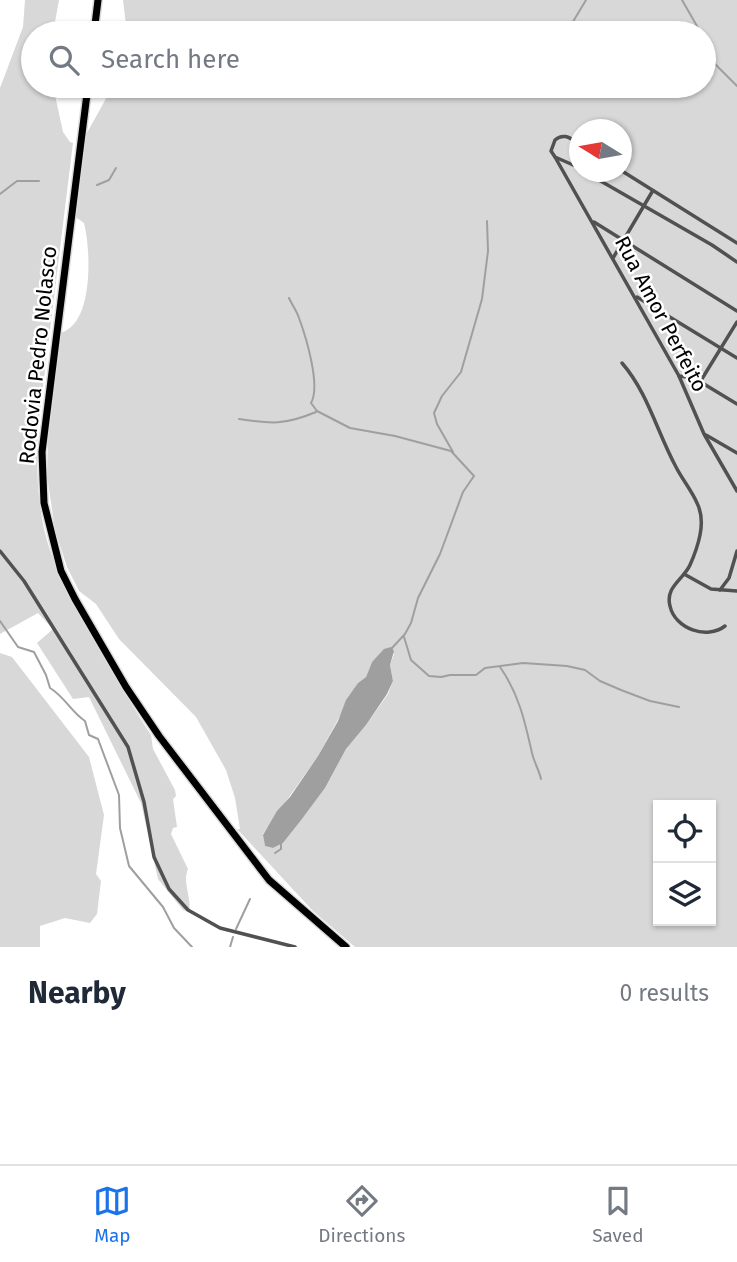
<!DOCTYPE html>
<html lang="en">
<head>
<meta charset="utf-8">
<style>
  body { margin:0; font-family:"Fira Sans",sans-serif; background:#f6f6f7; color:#1f2937 }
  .controls { position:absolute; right:21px; bottom:21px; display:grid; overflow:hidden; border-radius:0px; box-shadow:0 2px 5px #0004 }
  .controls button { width:63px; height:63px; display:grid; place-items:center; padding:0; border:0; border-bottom:2px solid #e0e1e3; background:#fff; color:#1f2937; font:35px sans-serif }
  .compass { position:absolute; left:569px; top:119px; width:63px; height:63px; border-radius:50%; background:#fff; box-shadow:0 2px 5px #0004; rotate:281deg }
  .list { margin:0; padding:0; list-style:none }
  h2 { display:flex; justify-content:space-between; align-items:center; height:91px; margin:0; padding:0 28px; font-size:30px }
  h2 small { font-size:23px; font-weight:400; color:#747a83 }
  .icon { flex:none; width:38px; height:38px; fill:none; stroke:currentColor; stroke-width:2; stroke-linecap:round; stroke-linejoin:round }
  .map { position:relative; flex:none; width:737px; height:947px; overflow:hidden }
  .search { position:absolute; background:#fff; box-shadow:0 2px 5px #0004; left:21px; right:21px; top:21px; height:77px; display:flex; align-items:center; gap:18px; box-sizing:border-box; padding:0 24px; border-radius:38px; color:#747a83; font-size:26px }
  .sheet { height:217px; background:#fff }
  nav { display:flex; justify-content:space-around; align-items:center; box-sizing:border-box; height:98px; border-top:2px solid #e0e1e3; background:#fff; font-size:19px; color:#747a83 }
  nav a { display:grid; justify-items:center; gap:4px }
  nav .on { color:#1a73e8 }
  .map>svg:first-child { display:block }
  .green { fill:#d8d8d8; fill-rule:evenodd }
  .water { fill:#9f9f9f }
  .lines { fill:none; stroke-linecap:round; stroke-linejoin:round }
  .stream { stroke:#9f9f9f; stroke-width:2 }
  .highway-casing { stroke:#dbdbdb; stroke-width:10 }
  .street { stroke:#515151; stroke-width:3.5 }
  .highway { stroke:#000; stroke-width:7 }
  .labels { text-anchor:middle; stroke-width:5; stroke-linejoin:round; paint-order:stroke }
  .street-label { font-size:21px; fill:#000; stroke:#fff }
</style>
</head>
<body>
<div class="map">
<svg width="737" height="947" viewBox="0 0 737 947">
  <rect width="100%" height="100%" fill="#fff"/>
  <g class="green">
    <path d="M 25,0 L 59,0 L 53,33 L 33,33 L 33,86 L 53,86 L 63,132 L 70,142 L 73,143 L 38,427 C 36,462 37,496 44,529 C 53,568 74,604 93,637 C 112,670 130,703 151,735 L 153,749 L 175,790 L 176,796 L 173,799 L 177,827 L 173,828 L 171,834 L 188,869 C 182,883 192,897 189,912 L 183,910 L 158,879 L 141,803 L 89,697 L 73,699 L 37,643 L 53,629 L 38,613 L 0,634 L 0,88 L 23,27 Z"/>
    <path d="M 123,0 L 737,0 L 737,947 L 355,947 L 313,911 L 237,829 L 240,829 L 235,798 L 226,770 L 196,717 L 119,639 L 96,604 L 79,591 L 67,567 L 55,530 L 47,475 L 48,441 L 60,333 C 94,325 91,250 84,223 L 74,216 L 83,140 L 113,86 L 704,86 L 704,33 L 127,33 ZM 580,130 L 622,130 L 622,172 L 580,172 ZM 389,649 L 394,654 L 390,665 L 393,681 L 388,694 L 366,725 L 346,749 L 325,788 L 302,819 L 283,843 L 273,848 L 265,846 L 263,834 L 318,756 L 358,683 L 366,677 L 372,662 ZM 658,805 L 711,805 L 711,921 L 658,921 Z"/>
    <path d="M 0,653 L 12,657 L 89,757 L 104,815 L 96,874 L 101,881 L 97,914 L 90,923 L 65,918 L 40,926 L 40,947 L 0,947 Z"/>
  </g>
  <path class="water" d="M 391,647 L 394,651 L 390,665 L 393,681 L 387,694 L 366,725 L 346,749 L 325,788 L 302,819 L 283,843 L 273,848 L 265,846 L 263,835 L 277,811 L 290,797 L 318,756 L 338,721 L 346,700 L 358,683 L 366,677 L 372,662 L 384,649 Z"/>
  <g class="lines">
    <g class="stream">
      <path d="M 682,0 L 701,33"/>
      <path d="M 571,25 L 586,0"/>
      <path d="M 704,39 L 715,64 L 737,86"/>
      <path d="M 97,185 L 109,180 L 116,168"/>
      <path d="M 0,194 L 17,181 L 39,181"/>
      <path d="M 289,298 C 292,305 297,311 299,318 C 306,337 321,386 311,403 L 317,411 L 350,428 L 395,436 L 451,451 L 474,476 L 463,492 L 440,554 L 418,598 L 411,623 L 405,634 L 392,648"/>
      <path d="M 239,419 C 271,424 285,425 316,412"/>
      <path d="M 453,452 L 437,424 L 434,413 L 442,396 L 461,372 L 482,299 L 488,251 L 487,221"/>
      <path d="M 0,621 L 18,647 L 34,652 L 46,675 L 50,688 C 64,696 72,713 85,721 L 89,735 L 98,739 L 119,795 L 120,828 L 129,866 L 163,907 L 174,928 L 192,947"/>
      <path d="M 404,637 L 411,660 L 429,676 L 441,677 L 450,675 L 476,675 L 485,668 L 523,663 L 567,666 L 585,670 L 600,681 L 621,690 L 650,701 L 679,707"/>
      <path d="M 500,667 C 519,694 525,722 532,753 C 534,762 539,770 541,779"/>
      <path d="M 275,853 L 281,849 L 281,843"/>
      <path d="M 236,929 L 250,899"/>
      <path d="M 230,947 L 233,937"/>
    </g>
    <defs>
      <g id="highway">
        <path d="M 94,33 L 98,0"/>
        <path d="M 88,86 L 42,452 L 44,503 L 61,571 L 75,599 L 126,687 L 159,736 L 269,880 L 346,947"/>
      </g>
    </defs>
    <use href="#highway" class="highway-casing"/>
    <g class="street">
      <path d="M 580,144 C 571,139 564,132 555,140 L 551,151 L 555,157 L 580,168"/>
      <path d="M 555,157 L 679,376 L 704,434 L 737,491"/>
      <path d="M 622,171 L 737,243"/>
      <path d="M 585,172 L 712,245 L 737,262"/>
      <path d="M 594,222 L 737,311"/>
      <path d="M 613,258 L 652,192"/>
      <path d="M 637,297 L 737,358"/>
      <path d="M 622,363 C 648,393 657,432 676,467 C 682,479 692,491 697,503 C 702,513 702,525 700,535 C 698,545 694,556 690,565 C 683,580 665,587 670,606 C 675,629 707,640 725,626"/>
      <path d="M 679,376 L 694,378 L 737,404"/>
      <path d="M 700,382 L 737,322"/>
      <path d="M 706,435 L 737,453"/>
      <path d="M 0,551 L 24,581 L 128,747 L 144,802 L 154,857 L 169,889 L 188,910 L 220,928 L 295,947"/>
      <path d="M 684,574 L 711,589 L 737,591"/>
      <path d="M 720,590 L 729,578 L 737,551"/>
    </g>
    <use href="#highway" class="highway"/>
  </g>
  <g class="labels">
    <g class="street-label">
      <text transform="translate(661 314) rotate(62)" y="7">Rua Amor Perfeito</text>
      <text transform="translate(38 355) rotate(-84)" y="7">Rodovia Pedro Nolasco</text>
    </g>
  </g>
</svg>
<div class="controls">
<button><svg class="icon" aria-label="locate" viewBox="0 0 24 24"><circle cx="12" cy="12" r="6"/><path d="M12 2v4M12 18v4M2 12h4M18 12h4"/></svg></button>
<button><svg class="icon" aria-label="layers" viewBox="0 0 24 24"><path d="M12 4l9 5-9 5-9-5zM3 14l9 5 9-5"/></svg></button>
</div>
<svg class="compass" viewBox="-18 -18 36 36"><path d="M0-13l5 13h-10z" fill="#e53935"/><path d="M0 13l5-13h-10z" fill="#747a83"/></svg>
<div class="search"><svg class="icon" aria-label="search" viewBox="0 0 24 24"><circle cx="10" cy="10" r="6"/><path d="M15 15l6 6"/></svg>Search here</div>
</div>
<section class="sheet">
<h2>Nearby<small>0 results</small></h2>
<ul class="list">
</ul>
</section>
<nav>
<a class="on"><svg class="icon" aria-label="map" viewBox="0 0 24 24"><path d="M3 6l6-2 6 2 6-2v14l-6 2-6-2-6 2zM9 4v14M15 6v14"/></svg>Map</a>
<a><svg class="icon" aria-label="directions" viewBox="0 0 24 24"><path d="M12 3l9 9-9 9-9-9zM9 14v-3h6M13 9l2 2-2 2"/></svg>Directions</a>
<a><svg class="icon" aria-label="saved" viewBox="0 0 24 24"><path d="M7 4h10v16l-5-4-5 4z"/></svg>Saved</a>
</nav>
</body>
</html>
